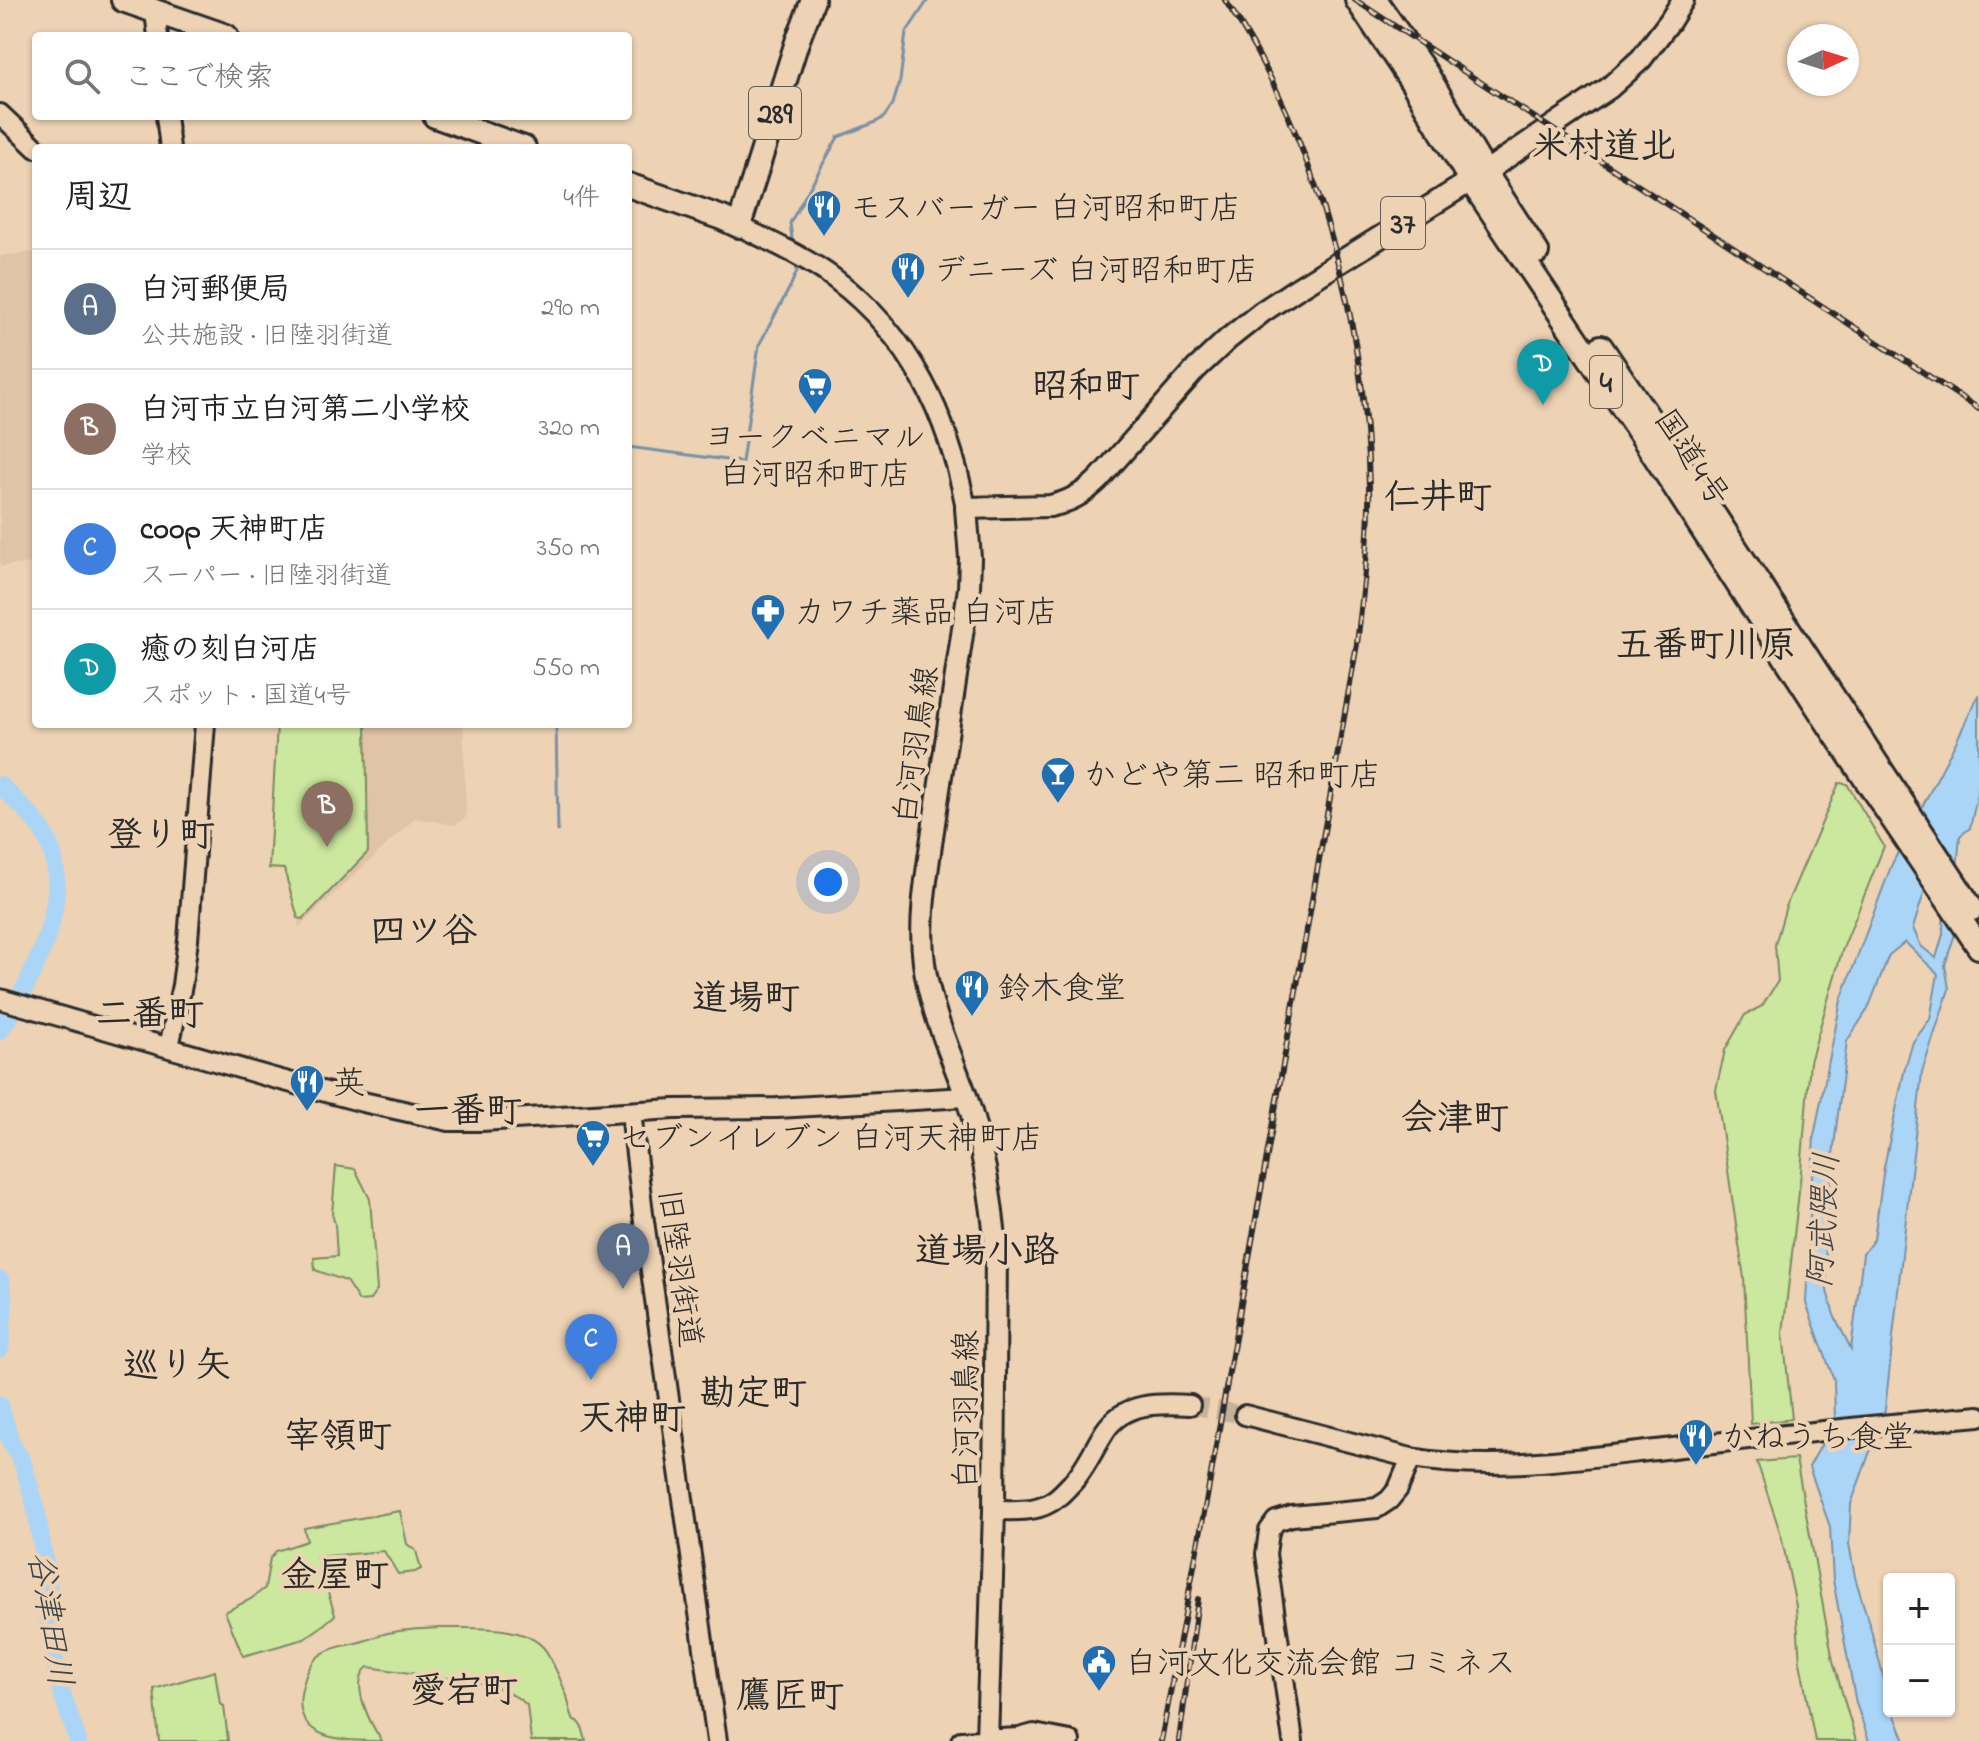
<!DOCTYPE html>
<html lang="ja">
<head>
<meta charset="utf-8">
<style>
  body { margin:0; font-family:"Indie Flower","Klee One",sans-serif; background:#f6f6f6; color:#222 }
  .controls { position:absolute; right:24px; bottom:24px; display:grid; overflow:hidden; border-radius:8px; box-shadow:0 2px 6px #0004 }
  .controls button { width:72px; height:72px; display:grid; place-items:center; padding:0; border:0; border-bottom:2px solid #e0e0e0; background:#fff; color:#222; font:40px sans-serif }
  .compass { position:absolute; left:1787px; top:24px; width:72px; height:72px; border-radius:50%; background:#fff; box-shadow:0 2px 6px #0004; rotate:86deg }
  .you { position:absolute; left:828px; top:882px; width:28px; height:28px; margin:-20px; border:6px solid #fff; border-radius:50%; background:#1a73e8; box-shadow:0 0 0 12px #1a73e833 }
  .badge { display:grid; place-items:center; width:52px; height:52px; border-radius:50%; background:#d93025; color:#fff; font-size:26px; font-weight:700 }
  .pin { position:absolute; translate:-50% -66px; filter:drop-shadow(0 2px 4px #0008) }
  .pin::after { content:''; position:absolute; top:42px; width:28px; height:24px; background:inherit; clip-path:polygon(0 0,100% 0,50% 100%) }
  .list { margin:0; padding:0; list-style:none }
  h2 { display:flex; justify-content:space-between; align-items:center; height:104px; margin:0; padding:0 32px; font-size:34px }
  h2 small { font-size:26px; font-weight:400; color:#767676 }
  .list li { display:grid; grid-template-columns:52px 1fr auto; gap:24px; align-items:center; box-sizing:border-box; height:120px; padding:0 32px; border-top:2px solid #e0e0e0 }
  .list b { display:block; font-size:30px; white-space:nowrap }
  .list p { margin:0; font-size:26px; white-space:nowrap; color:#767676 }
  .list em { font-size:26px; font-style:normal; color:#767676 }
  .icon { flex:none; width:44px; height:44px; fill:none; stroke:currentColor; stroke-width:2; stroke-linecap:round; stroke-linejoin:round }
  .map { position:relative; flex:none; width:1979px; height:1741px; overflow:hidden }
  .search { position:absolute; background:#fff; box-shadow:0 2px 6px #0004; left:32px; top:32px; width:600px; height:88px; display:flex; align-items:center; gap:20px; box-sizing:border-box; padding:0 28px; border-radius:8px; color:#767676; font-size:30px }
  .panel { position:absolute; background:#fff; box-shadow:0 2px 6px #0004; left:32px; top:144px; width:600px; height:584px; border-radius:8px }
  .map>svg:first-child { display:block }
  .built { fill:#e1c3a6 }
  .green { fill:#cce79e; stroke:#7c8964; stroke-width:2 }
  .water { fill:#abd5f6; stroke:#7891a5; stroke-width:2; fill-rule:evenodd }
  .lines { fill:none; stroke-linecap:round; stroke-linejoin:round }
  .stream { stroke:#7891a5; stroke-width:3 }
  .river { stroke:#abd5f6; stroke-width:18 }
  .secondary-tunnel { stroke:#c6b199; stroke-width:18; stroke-dasharray:18 9; stroke-linecap:butt }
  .secondary-casing { stroke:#2b2b2b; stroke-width:24 }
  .primary-casing { stroke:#2b2b2b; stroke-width:26 }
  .highway-casing { stroke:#2b2b2b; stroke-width:28 }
  .secondary { stroke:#edd2b4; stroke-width:18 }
  .primary { stroke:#edd2b4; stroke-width:20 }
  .highway { stroke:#edd2b4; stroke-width:22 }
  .rail-casing { stroke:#2b2b2b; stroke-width:6 }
  .rail { stroke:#edd2b4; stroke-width:3; stroke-dasharray:9; stroke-linecap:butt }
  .labels { text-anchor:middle; stroke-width:8; stroke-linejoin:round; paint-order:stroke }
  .shield { fill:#edd2b4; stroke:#655d54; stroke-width:2 }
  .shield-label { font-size:30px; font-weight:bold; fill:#2b2b2b }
  .poi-label { font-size:32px; fill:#2b2b2b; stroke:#edd2b4; text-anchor:start }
  .street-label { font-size:32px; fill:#2b2b2b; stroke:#edd2b4 }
  .water-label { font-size:34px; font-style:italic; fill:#3e4449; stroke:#edd2b4 }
  .quarter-label { font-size:36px; font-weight:bold; fill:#2b2b2b; stroke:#edd2b4 }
</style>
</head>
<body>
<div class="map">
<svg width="1979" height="1741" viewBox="0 0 1979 1741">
  <rect width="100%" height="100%" fill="#edd2b4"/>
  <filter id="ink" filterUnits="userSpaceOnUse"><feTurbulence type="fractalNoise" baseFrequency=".0125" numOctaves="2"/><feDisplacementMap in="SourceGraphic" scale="16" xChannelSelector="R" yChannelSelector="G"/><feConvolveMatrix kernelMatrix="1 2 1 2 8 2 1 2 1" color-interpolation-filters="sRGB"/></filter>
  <g filter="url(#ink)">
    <g class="built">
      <path d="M 36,252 L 36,563 L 0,566 L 0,256 Z"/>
      <path d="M 276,724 L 463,724 L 466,817 L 456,825 L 415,818 L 299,927 L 283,870 L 268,869 Z"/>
    </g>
    <g class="green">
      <path d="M 277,724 L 366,724 L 368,852 L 303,919 L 298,918 L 284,869 L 269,868 Z"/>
      <path d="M 1839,783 L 1847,784 L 1884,846 L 1842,951 L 1810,1062 L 1800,1183 L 1783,1333 L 1792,1419 L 1751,1424 L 1744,1278 L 1716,1090 L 1725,1050 L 1745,1015 L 1762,1006 L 1778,981 L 1775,945 L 1786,906 Z"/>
      <path d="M 336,1166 L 355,1169 L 370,1199 L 377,1290 L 370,1300 L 359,1301 L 346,1281 L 315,1270 L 314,1258 L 337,1256 L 335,1224 L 332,1214 Z"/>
      <path d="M 1796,1459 L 1833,1661 L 1856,1741 L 1815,1741 L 1800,1662 L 1796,1606 L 1781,1535 L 1757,1462 Z"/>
      <path d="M 400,1511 L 407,1544 L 416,1551 L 421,1569 L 415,1572 L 398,1574 L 384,1551 L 317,1557 L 335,1615 L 321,1627 L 304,1639 L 243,1656 L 225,1612 L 251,1599 L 265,1588 L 270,1558 L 276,1551 L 307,1541 L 304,1528 Z"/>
      <path d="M 440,1628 C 471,1629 533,1622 549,1656 C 556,1669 562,1683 567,1696 C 569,1704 570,1712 574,1720 L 578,1721 L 582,1726 L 586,1741 L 531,1741 L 527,1705 C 502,1682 463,1681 431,1676 C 410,1673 389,1670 368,1667 C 348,1682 371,1725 382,1741 C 344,1741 290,1741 302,1689 C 305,1677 309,1664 319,1656 C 330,1647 346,1646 360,1642 C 368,1640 376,1636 384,1634 C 402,1629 421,1629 440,1628 Z"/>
      <path d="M 215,1671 L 220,1704 L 224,1706 L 228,1741 L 159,1741 L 154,1689 Z"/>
    </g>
    <path class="water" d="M 1979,694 L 1979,788 L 1970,828 L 1960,836 L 1952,924 L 1979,899 L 1979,909 L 1955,934 L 1945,965 L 1949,989 L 1922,1072 L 1885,1410 L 1851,1504 L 1849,1544 L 1855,1577 L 1871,1630 L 1889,1698 L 1889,1711 L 1893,1711 L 1905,1741 L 1869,1741 L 1856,1703 L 1833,1580 L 1830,1527 L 1809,1467 L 1835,1420 L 1834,1380 L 1806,1303 L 1814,1136 L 1841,1000 L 1892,864 L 1955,744 ZM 1945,843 L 1943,934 L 1936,958 L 1921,946 L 1913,928 L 1924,893 ZM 1905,942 L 1938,974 L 1930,1019 L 1913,1042 L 1904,1072 L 1884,1167 L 1874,1239 L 1863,1254 L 1851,1349 L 1834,1315 L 1827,1291 L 1825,1237 L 1834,1146 L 1847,1041 L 1868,1009 L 1889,955 Z"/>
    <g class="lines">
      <g class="stream">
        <path d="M 793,246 L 790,223 L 838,137 L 876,122 L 884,117 L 893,104 L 900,81 L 906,33 L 928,0"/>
        <path d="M 628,447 L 742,462 L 759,345 L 790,287 L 797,271 L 795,262"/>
        <path d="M 556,724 L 558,831"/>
      </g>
      <g class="river">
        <path d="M 0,785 C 16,801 34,816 45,835 C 78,895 32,980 0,1031"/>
        <path d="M 0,1280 L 4,1300 L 0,1349"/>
        <path d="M 0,1405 L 11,1443 L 22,1461 L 35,1504 L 48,1580 L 49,1629 L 60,1687 L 78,1741"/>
      </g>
      <path class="secondary-tunnel" d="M 1190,1405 L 1245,1415"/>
      <defs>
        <g id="secondary">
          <path d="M 155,12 L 158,36"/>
          <path d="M 0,114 L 36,148"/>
          <path d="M 166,116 L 170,148"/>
          <path d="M 739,226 C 771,242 806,257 835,279 C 912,337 948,416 966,508"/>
          <path d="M 0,999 L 270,1077 L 363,1102 L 449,1121 L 481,1121 L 674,1109 L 777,1108 L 966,1097"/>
          <path d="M 169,1047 L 182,985 L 188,940 L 205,724"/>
          <path d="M 631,1112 L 643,1214 L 717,1741"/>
          <path d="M 1245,1415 L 1411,1458 C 1494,1472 1582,1458 1665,1449 C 1769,1436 1874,1425 1979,1416"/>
          <path d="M 994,1510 C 1011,1510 1034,1512 1049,1503 C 1058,1499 1065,1490 1072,1483 C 1086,1468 1094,1448 1105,1431 C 1124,1402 1159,1403 1190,1405"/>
          <path d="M 961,1741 L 1019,1738 L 1034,1734 L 1070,1741"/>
          <path d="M 1293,1741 L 1266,1554 L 1269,1531 L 1276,1521 L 1292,1516 L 1377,1508 L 1389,1500 L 1398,1489 L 1411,1458"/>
        </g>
        <path id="primary" d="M 987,1741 L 994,1510 L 996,1251 C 992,1198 983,1147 966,1096 C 950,1052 930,1009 924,963 C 918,917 928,869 934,823 C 945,745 957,667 969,588 L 970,558 L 966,508 L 1050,506 C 1070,502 1085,493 1099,479 L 1196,369 L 1228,339 L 1262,312 L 1295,290 L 1485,172 L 1609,88 L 1641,59 L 1670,21 L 1683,0"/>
        <g id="highway">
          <path d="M 123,0 L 226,36"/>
          <path d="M 1357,0 L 1413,84 L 1471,181 L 1634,424 L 1831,728 L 1979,947"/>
          <path d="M 1375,0 L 1426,73 L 1485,172 L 1537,252"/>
          <path d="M 435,116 L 524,148"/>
          <path d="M 628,185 L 722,218 L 739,226 L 797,42 L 813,0"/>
          <path d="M 1601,347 L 1703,498 L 1972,909"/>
        </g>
      </defs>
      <use href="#secondary" class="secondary-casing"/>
      <use href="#primary" class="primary-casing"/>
      <use href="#highway" class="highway-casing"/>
      <use href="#secondary" class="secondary"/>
      <use href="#primary" class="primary"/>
      <use href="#highway" class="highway"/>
      <defs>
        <g id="rail">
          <path d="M 1355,0 L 1979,409"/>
          <path d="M 1161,1741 L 1207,1497 L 1357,644 C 1363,592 1370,539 1369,486 C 1365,322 1317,137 1225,0"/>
          <path d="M 1179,1741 L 1198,1599"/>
        </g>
      </defs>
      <use href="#rail" class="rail-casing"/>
      <use href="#rail" class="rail"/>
    </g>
  </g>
  <defs>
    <symbol id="restaurant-pin" viewBox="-11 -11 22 30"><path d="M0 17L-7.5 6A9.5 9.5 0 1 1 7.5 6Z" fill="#1f6fb2" stroke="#edd2b4"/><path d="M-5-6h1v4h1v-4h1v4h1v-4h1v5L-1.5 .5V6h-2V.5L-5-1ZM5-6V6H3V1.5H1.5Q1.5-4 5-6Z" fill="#fff"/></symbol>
    <symbol id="supermarket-pin" viewBox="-11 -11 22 30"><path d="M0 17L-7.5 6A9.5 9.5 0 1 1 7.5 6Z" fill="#1f6fb2" stroke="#edd2b4"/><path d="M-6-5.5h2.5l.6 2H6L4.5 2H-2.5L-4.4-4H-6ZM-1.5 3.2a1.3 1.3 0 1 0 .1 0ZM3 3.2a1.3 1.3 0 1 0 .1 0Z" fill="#fff"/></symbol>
    <symbol id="pharmacy-pin" viewBox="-11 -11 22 30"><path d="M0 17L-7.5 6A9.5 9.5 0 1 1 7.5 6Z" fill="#1f6fb2" stroke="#edd2b4"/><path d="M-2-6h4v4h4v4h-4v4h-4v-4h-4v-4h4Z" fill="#fff"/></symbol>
    <symbol id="bar-pin" viewBox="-11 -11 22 30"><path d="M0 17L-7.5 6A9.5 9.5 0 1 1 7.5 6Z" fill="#1f6fb2" stroke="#edd2b4"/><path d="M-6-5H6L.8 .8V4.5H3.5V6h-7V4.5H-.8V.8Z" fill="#fff"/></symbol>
    <symbol id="civic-pin" viewBox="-11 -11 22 30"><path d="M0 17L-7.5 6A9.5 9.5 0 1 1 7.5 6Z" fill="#1f6fb2" stroke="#edd2b4"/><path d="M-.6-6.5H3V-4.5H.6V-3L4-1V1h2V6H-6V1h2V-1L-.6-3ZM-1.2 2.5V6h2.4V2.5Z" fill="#fff"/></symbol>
  </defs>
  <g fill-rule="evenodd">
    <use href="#restaurant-pin" x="804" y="187" width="40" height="54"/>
    <use href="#restaurant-pin" x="888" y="249" width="40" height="54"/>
    <use href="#supermarket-pin" x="795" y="365" width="40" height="54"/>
    <use href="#pharmacy-pin" x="748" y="591" width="40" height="54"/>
    <use href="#bar-pin" x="1038" y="754" width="40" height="54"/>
    <use href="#restaurant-pin" x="952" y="967" width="40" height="54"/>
    <use href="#restaurant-pin" x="287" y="1062" width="40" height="54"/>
    <use href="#supermarket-pin" x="573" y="1117" width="40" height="54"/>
    <use href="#restaurant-pin" x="1676" y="1416" width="40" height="54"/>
    <use href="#civic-pin" x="1079" y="1642" width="40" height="54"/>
  </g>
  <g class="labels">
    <g class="shield">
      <rect x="749" y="87" width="52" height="52" rx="6"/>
      <rect x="1381" y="197" width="44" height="52" rx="6"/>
      <rect x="1590" y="356" width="32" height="52" rx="6"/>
    </g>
    <g class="shield-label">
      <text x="775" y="123">289</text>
      <text x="1403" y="233">37</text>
      <text x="1606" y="392">4</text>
    </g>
    <g class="poi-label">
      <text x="850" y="218">モスバーガー 白河昭和町店</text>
      <text x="934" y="280">デニーズ 白河昭和町店</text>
      <text x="815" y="447" text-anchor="middle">ヨークベニマル<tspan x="815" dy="37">白河昭和町店</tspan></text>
      <text x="794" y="622">カワチ薬品 白河店</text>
      <text x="1084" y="785">かどや第二 昭和町店</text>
      <text x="998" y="998">鈴木食堂</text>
      <text x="333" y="1093">英</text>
      <text x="619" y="1148">セブンイレブン 白河天神町店</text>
      <text x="1722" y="1447">かねうち食堂</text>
      <text x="1125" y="1673">白河文化交流会館 コミネス</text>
    </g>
    <g class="street-label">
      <text transform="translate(1693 457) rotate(57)" y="11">国道4号</text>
      <text transform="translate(915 745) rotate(-82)" y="11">白河羽鳥線</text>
      <text transform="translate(681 1268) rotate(82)" y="11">旧陸羽街道</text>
      <text transform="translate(965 1410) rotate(-90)" y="11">白河羽鳥線</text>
    </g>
    <g class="water-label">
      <text transform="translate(1822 1220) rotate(-87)" y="12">阿武隈川</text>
      <text transform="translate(52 1619) rotate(81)" y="12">谷津田川</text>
    </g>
    <g class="quarter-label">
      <text x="1604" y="157">米村道北</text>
      <text x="1086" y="397">昭和町</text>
      <text x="1438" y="508">仁井町</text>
      <text x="1706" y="656">五番町川原</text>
      <text x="161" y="846">登り町</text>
      <text x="424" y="942">四ツ谷</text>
      <text x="746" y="1009">道場町</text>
      <text x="150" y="1025">二番町</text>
      <text x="468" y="1122">一番町</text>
      <text x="1455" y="1129">会津町</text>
      <text x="987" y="1262">道場小路</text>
      <text x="177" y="1376">巡り矢</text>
      <text x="753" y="1404">勘定町</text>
      <text x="632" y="1429">天神町</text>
      <text x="338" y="1447">宰領町</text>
      <text x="335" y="1586">金屋町</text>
      <text x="464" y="1702">愛宕町</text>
      <text x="790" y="1707">鷹匠町</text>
    </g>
  </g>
</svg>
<div class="controls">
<button>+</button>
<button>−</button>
</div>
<svg class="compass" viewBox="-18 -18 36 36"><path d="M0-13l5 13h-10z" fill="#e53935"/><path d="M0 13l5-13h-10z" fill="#767676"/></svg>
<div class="you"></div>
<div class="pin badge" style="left:623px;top:1289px;background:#5c6f8a">A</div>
<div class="pin badge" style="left:327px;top:847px;background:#8d6e63">B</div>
<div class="pin badge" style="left:591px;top:1380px;background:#3f7fe0">C</div>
<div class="pin badge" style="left:1543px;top:405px;background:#0f9aa8">D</div>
<div class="search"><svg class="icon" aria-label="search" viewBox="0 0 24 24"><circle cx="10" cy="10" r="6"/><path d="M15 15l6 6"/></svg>ここで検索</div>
<section class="panel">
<h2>周辺<small>4件</small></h2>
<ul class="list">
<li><span class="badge" style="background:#5c6f8a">A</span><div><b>白河郵便局</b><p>公共施設 · 旧陸羽街道</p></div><em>290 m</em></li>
<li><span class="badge" style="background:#8d6e63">B</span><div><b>白河市立白河第二小学校</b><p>学校</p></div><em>320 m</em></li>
<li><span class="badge" style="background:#3f7fe0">C</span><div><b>coop 天神町店</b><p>スーパー · 旧陸羽街道</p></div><em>350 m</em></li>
<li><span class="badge" style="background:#0f9aa8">D</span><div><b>癒の刻白河店</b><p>スポット · 国道4号</p></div><em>550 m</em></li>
</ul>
</section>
</div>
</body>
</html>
